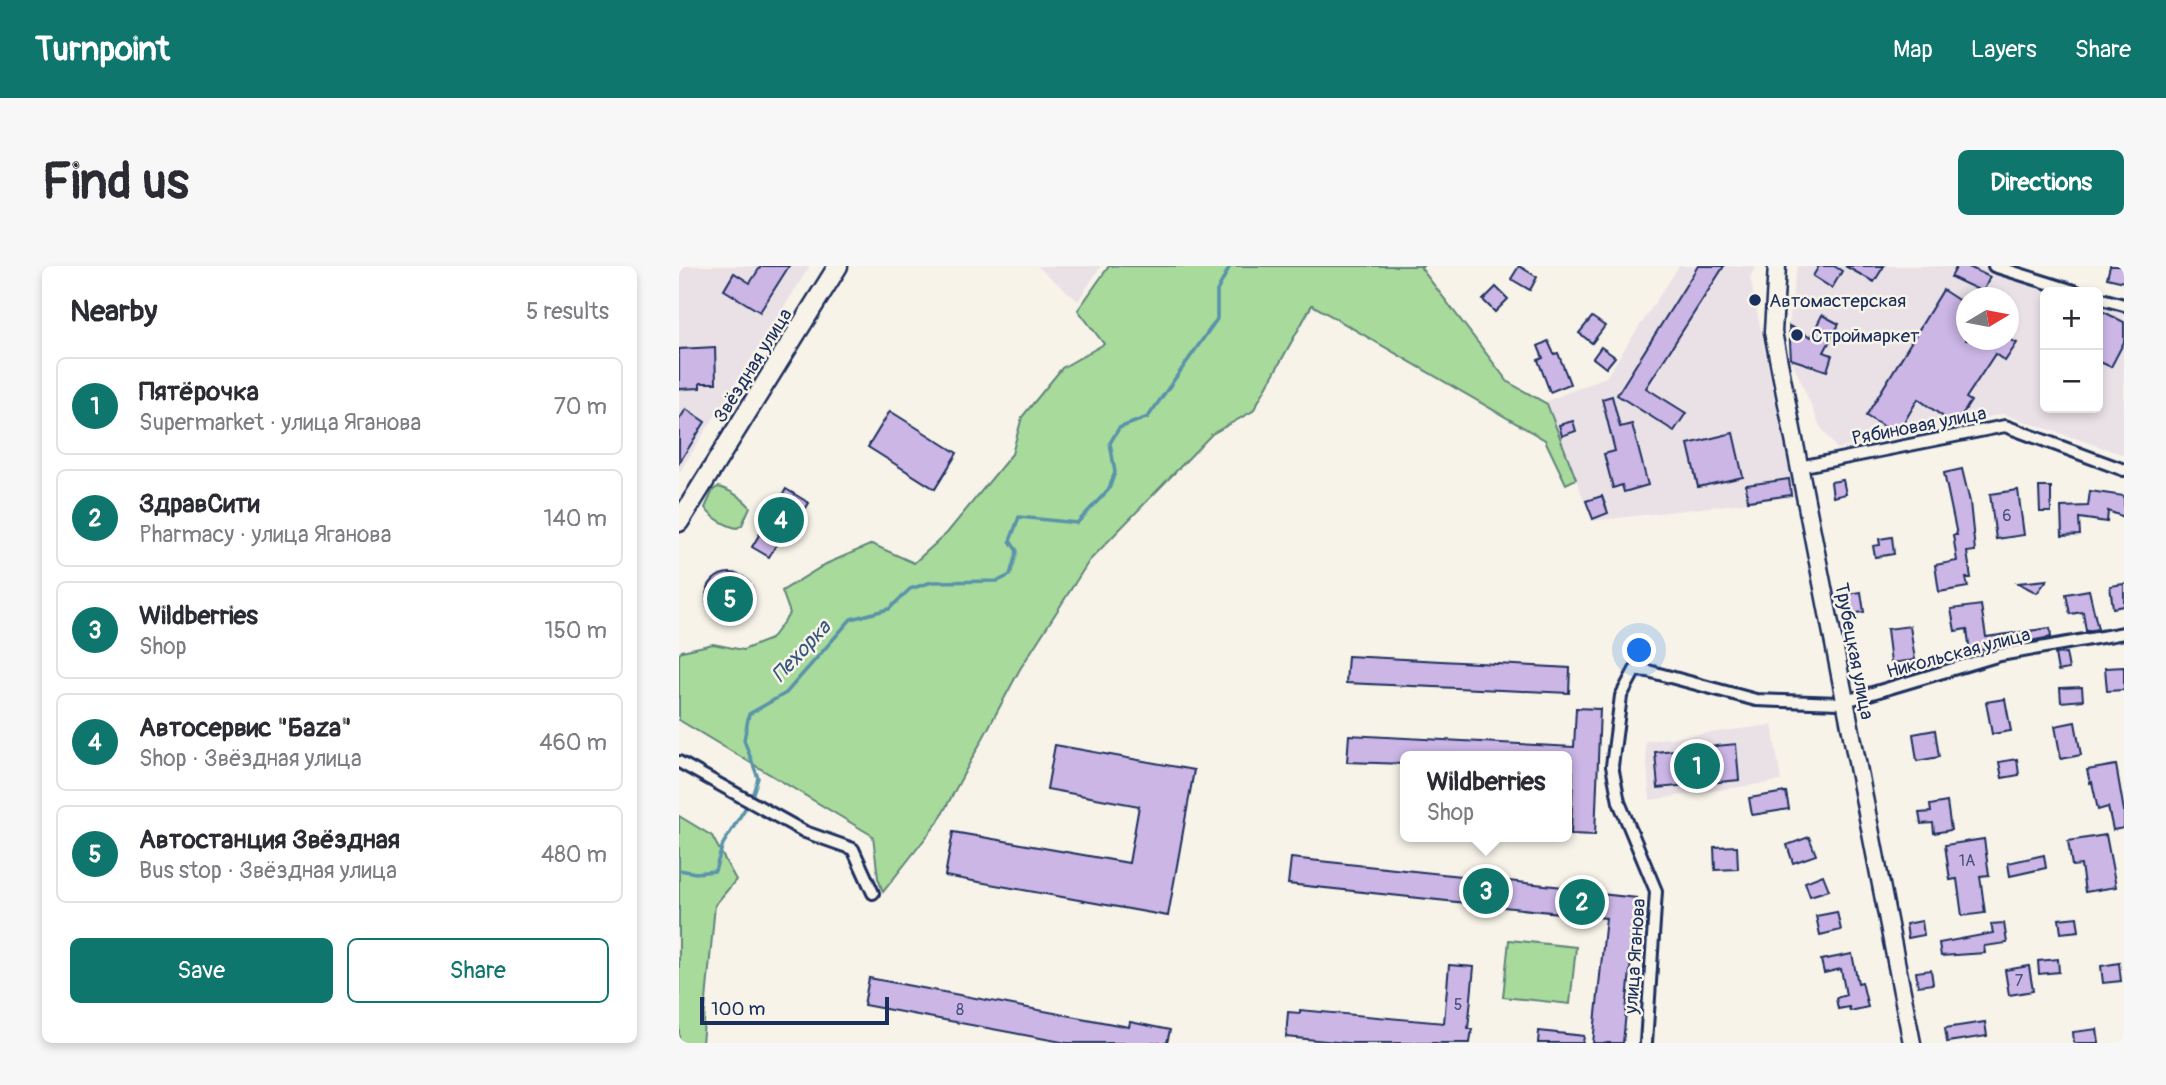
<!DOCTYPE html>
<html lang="en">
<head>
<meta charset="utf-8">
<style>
  body { margin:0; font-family:Pangolin,sans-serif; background:#f7f7f7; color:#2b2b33 }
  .controls { position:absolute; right:21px; top:21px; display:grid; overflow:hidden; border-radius:10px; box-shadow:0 4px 10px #0003 }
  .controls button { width:63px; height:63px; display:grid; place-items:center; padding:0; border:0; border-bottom:2px solid #e1e1e2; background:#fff; color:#2b2b33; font:35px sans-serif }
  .compass { position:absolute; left:1277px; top:21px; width:63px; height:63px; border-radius:50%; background:#fff; box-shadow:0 4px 10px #0003; rotate:80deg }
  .scale { position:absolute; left:21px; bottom:18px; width:189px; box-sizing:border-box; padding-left:7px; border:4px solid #1b2f5e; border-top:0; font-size:19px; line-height:24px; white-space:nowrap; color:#1b2f5e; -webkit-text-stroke:5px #f7f3e8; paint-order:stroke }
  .you { position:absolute; left:961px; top:385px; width:24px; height:24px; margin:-18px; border:5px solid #fff; border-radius:50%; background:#1a73e8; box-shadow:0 0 0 10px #1a73e833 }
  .badge { display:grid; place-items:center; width:46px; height:46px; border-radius:50%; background:#0f766e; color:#fff; font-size:23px; font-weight:700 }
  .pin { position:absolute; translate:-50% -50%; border:4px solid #fff; box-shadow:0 2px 7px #0006 }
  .popup { position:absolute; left:721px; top:485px; width:172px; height:91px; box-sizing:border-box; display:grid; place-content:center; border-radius:10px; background:#fff; filter:drop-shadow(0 2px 5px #0005); font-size:23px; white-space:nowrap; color:#7c7c81 }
  .popup b { font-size:26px; color:#2b2b33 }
  .popup::after { content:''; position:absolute; left:50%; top:100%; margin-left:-14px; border:14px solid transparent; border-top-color:#fff }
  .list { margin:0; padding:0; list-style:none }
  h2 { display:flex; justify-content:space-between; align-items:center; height:91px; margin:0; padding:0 28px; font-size:30px }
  h2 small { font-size:23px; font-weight:400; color:#7c7c81 }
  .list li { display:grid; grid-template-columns:46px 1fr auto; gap:21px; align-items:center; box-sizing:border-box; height:98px; margin:0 14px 14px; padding:0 14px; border:2px solid #e1e1e2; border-radius:10px }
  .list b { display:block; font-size:26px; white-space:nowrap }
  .list p { margin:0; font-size:23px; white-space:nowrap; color:#7c7c81 }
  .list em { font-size:23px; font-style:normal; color:#7c7c81 }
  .actions { display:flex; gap:14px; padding:21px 28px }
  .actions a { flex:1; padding:16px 0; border:2px solid #0f766e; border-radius:10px; text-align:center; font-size:24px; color:#0f766e }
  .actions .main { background:#0f766e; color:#fff }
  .map { position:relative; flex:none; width:1445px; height:777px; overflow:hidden; border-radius:10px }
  header { display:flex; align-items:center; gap:42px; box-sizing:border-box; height:98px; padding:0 35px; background:#0f766e; color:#fff }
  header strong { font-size:33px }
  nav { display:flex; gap:38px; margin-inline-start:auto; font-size:24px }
  .intro { display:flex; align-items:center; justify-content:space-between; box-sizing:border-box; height:168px; padding:0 42px }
  h1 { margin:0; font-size:49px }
  .button { padding:18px 32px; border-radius:10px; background:#0f766e; color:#fff; font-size:24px; font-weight:700 }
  main { display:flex; gap:42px; padding:0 42px }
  aside { flex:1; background:#fff; border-radius:10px; box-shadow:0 4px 10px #0003 }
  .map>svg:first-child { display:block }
  .built { fill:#eae1e7; fill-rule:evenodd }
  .green { fill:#a7da9b; stroke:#61847c; stroke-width:2 }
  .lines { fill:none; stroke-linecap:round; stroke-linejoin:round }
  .stream { stroke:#5a93aa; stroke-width:3.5 }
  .building { fill:#cbb6e6; stroke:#1b2f5e; stroke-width:2 }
  .street-casing { stroke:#1b2f5e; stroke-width:16 }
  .secondary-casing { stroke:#1b2f5e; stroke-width:21 }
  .primary-casing { stroke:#1b2f5e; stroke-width:23 }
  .street { stroke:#f7f3e8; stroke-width:10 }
  .secondary { stroke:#f7f3e8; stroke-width:16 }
  .primary { stroke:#f7f3e8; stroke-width:18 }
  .poi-dot { fill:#1b2f5e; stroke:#f7f3e8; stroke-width:2.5 }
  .labels { text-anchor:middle; stroke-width:5; stroke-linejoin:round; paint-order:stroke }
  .number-label { font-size:16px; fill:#475180 }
  .poi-label { font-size:19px; fill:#1b2f5e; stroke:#f7f3e8; text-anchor:start }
  .street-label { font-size:19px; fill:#1b2f5e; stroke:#f7f3e8 }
  .water-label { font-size:21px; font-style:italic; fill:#35587e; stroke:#f7f3e8 }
</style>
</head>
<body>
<header>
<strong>Turnpoint</strong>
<nav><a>Map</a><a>Layers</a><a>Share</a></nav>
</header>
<div class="intro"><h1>Find us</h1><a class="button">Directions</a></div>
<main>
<aside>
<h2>Nearby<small>5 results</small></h2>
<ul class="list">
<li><span class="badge">1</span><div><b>Пятёрочка</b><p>Supermarket · улица Яганова</p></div><em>70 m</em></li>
<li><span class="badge">2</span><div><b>ЗдравСити</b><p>Pharmacy · улица Яганова</p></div><em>140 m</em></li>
<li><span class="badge">3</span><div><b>Wildberries</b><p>Shop</p></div><em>150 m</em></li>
<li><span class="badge">4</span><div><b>Автосервис &quot;Баzа&quot;</b><p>Shop · Звёздная улица</p></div><em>460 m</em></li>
<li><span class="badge">5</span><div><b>Автостанция Звёздная</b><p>Bus stop · Звёздная улица</p></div><em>480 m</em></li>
</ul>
<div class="actions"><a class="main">Save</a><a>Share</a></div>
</aside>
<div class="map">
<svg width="1445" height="777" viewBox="0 0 1445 777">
  <rect width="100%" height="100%" fill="#f7f3e8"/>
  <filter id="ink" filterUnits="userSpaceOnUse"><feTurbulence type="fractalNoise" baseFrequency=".0143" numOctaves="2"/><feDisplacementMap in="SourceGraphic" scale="14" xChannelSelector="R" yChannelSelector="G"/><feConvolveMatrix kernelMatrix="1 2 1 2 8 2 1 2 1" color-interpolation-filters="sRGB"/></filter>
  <g filter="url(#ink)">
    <g class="built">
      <path d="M 0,0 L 131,0 L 0,207 Z"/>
      <path d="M 358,0 L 422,0 L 399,35 Z"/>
      <path d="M 1000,0 L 1077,0 L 1071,11 L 1116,231 L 913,255 L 868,138 L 865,136 L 927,111 Z"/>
      <path d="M 1119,0 L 1299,0 L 1379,26 L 1366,26 L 1366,142 L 1419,142 L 1419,38 L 1445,46 L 1445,189 L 1324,148 L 1158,183 L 1141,160 L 1112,93 L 1110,60 L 1115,16 ZM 1288,32 L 1330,32 L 1330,74 L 1288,74 Z"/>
      <path d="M 1093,459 L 1102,515 L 971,534 L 966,475 Z"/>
    </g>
    <g class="green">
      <path d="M 430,0 L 744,0 L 742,2 L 829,116 L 868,138 L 897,213 L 887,218 L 866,174 L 633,39 L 574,145 L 533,168 L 410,295 L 341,403 L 259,556 L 204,626 L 199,612 L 194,570 L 0,454 L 0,389 L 3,385 L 34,378 L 64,384 L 92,373 L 111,347 L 103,325 L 147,298 L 193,278 L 235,297 L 268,267 L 333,188 L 343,151 L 383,102 L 425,78 L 399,44 Z"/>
      <path d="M 39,221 C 49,223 64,232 71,241 L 63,259 L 58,262 C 47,260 32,251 26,242 L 34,224 Z"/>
      <path d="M 0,550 L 33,570 L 57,614 L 36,639 L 23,777 L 0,777 Z"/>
      <path d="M 830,674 L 897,681 L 891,738 L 824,731 Z"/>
    </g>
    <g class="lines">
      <path class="stream" d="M 0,604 L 17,607 L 36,605 L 44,578 L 72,533 L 79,512 L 65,474 L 70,448 L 107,427 L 172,353 L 210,343 L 231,323 L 253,316 L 319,315 L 331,309 L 338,285 L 331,275 L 340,251 L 398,257 L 430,223 L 436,206 L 431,177 L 440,162 L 469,151 L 538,53 L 538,25 L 551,0"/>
    </g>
    <g class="building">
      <path d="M 82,0 L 110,0 L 81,46 L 45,24 L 55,7 L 71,17 Z"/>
      <path d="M 840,0 L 858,11 L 851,24 L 832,13 Z"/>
      <path d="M 1019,0 L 1045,0 L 967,122 L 1007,147 L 995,165 L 938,129 Z"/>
      <path d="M 1140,0 L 1155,0 L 1163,5 L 1153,22 L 1134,10 Z"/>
      <path d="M 1166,0 L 1205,0 L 1195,16 Z"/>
      <path d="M 1278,0 L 1288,0 L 1311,11 L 1304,26 L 1272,11 Z"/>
      <path d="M 1431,0 L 1445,0 L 1445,16 L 1428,12 Z"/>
      <path d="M 817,21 L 829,33 L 816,46 L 804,34 Z"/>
      <path d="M 1264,24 L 1287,39 L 1287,74 L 1332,74 L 1338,77 L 1326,95 L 1316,88 L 1287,132 L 1292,135 L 1276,159 L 1239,133 L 1218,168 L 1187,150 Z"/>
      <path d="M 1419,43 L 1445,56 L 1445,76 L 1432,101 L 1419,95 Z"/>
      <path d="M 1143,49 L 1160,58 L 1145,86 L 1153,89 L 1148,105 L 1112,93 L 1110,60 L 1132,71 Z"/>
      <path d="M 913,51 L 926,60 L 913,77 L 900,67 Z"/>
      <path d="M 869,75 L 875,88 L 879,87 L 891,118 L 871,126 L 859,94 L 864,92 L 859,80 Z"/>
      <path d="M 36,81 L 37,117 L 21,117 L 21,122 L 0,123 L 0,83 Z"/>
      <path d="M 922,81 L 936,91 L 927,102 L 914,92 Z"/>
      <path d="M 933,130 L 941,161 L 953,158 L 969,219 L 945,226 L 943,219 L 934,222 L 925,188 L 936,185 L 923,133 Z"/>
      <path d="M 7,143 L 26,156 L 0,197 L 0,154 Z"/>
      <path d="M 211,145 L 278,187 L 256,223 L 189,181 Z"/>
      <path d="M 894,155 L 897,165 L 883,170 L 880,159 Z"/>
      <path d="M 1054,167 L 1064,211 L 1019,221 L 1009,178 Z"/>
      <path d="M 1283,203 L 1291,236 L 1296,285 L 1288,286 L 1292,312 L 1287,312 L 1289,321 L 1260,326 L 1256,299 L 1278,295 L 1274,269 L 1278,269 L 1265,207 Z"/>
      <path d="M 1110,213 L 1112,229 L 1069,235 L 1067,219 Z"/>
      <path d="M 1164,214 L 1167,228 L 1154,231 L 1152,216 Z"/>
      <path d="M 1360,221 L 1372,221 L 1372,246 L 1361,246 Z"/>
      <path d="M 107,223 L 130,237 L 114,262 L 109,259 L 90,291 L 73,281 Z"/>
      <path d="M 1339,224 L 1345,269 L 1317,273 L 1311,228 Z"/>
      <path d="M 1411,225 L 1445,230 L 1445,251 L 1429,245 L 1428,256 L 1400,252 L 1401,269 L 1383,270 L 1382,241 L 1409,240 Z"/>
      <path d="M 923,230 L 929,247 L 914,253 L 907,235 Z"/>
      <path d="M 1213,271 L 1215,288 L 1196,291 L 1194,280 L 1201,279 L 1200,273 Z"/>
      <circle cx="51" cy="331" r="24"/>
      <path d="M 1368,314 L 1358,327 L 1339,317 Z"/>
      <path d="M 1445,318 L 1445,340 L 1434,342 L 1431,320 Z"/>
      <path d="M 1410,324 L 1419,363 L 1407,365 L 1404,346 L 1391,348 L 1387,328 Z"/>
      <path d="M 1182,326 L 1185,346 L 1171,348 L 1168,328 Z"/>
      <path d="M 1302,339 L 1307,371 L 1371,362 L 1372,371 L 1291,386 L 1288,363 L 1276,365 L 1272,343 Z"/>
      <path d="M 1231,360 L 1236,394 L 1212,397 L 1208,363 Z"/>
      <path d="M 1387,387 L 1390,403 L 1379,405 L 1376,388 Z"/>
      <path d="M 669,390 L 891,402 L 890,427 L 667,417 Z"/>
      <path d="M 1445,401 L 1445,424 L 1428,425 L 1426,402 Z"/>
      <path d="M 1403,421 L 1404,434 L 1382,436 L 1381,422 Z"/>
      <path d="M 1326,433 L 1332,465 L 1313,468 L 1307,436 Z"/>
      <path d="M 897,442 L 921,443 L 916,569 L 892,568 L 894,506 L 887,506 L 887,490 L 726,490 L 726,498 L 668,496 L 670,469 L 895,481 Z"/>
      <path d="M 1396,456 L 1402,489 L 1382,493 L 1376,460 Z"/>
      <path d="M 1256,464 L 1260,491 L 1238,495 L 1234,468 Z"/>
      <path d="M 1057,478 L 1060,514 L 979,522 L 976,486 Z"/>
      <path d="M 376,479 L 515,504 L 489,650 L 266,610 L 274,566 L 450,597 L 460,540 L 368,523 Z"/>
      <path d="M 1338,493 L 1340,509 L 1323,512 L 1320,496 Z"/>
      <path d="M 1437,499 L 1445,545 L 1445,562 L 1434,564 L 1429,541 L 1419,544 L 1413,516 L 1411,517 L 1408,504 Z"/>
      <path d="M 1107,526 L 1110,543 L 1073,549 L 1070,532 Z"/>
      <path d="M 1268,536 L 1272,564 L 1255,567 L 1254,557 L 1242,558 L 1240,547 L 1252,546 L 1251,539 Z"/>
      <path d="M 1427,569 L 1437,621 L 1406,626 L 1402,599 L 1393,600 L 1389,575 Z"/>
      <path d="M 1130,571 L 1137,589 L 1114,597 L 1108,579 Z"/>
      <path d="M 1305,573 L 1310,609 L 1301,610 L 1306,647 L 1283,650 L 1278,613 L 1271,614 L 1266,579 Z"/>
      <path d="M 1058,580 L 1059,603 L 1036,604 L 1035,581 Z"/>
      <path d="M 1365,589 L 1367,602 L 1331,610 L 1329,597 Z"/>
      <path d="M 612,592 L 922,625 L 922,628 L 958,632 L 944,777 L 914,777 L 927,652 L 609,618 Z"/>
      <path d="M 1144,609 L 1150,624 L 1131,630 L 1126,616 Z"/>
      <path d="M 1158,646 L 1162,664 L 1141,669 L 1137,650 Z"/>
      <path d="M 1398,651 L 1400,665 L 1382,667 L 1380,653 Z"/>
      <path d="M 1243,655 L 1245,669 L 1229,672 L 1227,658 Z"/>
      <path d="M 1325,657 L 1328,677 L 1305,680 L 1306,687 L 1262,690 L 1260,677 L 1314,667 L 1312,658 Z"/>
      <path d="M 1173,688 L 1179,717 L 1183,716 L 1189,741 L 1171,745 L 1170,741 L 1159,743 L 1157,732 L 1167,729 L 1162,703 L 1145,707 L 1142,694 Z"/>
      <path d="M 1379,693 L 1380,706 L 1360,708 L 1359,695 Z"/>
      <path d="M 1440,697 L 1442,715 L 1424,717 L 1422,700 Z"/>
      <path d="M 770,699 L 795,701 L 789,763 L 793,763 L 791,777 L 668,777 L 607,771 L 609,746 L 621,747 L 621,744 L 765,757 Z"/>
      <path d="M 1350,700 L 1354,725 L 1330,729 L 1326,704 Z"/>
      <path d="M 1252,704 L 1254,718 L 1239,720 L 1237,706 Z"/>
      <path d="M 190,712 L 450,761 L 451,756 L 491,764 L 488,777 L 388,777 L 185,739 Z"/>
      <path d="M 1306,756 L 1308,770 L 1268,776 L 1266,762 Z"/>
      <path d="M 1418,763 L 1420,777 L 1395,777 L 1394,766 Z"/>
      <path d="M 860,765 L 905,770 L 904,777 L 859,777 Z"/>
    </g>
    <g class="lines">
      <defs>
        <g id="street">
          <path d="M 1315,0 L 1398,26"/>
          <path d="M 1419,32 L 1445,39"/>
          <path d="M 1120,201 L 1326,160 L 1445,204"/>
          <path d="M 0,496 L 126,566 L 174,583 L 194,627"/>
          <path d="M 967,777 L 977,625 L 940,536 L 933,500 L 942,430 L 956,404 L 969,405 L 1077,434 L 1160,437 L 1321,389 L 1445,367"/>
        </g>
        <path id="secondary" d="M 1098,0 L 1094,66 L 1233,777"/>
        <path id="primary" d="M 0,256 L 159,0"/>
      </defs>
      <use href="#street" class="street-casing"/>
      <use href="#secondary" class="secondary-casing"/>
      <use href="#primary" class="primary-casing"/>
      <use href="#street" class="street"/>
      <use href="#secondary" class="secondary"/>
      <use href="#primary" class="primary"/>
    </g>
  </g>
  <g class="poi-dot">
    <circle cx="1076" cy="34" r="7"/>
    <circle cx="1118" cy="69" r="7"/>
  </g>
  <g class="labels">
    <g class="number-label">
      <text x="1328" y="255">6</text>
      <text x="1288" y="600">1А</text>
      <text x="1340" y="720">7</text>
      <text x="779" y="744">5</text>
      <text x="281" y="749">8</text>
    </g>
    <g class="poi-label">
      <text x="1090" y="41">Автомастерская</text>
      <text x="1132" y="76">Строймаркет</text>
    </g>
    <g class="street-label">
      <text transform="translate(73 99) rotate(-58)" y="7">Звёздная улица</text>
      <text transform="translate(1240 159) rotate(-11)" y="7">Рябиновая улица</text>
      <text transform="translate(1176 385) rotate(79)" y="7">Трубецкая улица</text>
      <text transform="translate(1279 386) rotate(-15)" y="7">Никольская улица</text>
      <text transform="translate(955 690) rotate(-86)" y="7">улица Яганова</text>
    </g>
    <g class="water-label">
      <text transform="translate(122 385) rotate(-47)" y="7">Пехорка</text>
    </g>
  </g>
</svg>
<div class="controls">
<button>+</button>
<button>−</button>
</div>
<svg class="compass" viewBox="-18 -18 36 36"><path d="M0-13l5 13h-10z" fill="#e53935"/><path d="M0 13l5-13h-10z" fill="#7c7c81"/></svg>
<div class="scale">100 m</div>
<div class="you"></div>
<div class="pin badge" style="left:1018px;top:500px">1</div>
<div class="pin badge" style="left:903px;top:636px">2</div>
<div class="pin badge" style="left:807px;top:625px">3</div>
<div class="popup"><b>Wildberries</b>Shop</div>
<div class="pin badge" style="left:102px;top:254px">4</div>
<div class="pin badge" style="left:51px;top:333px">5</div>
</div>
</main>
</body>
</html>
